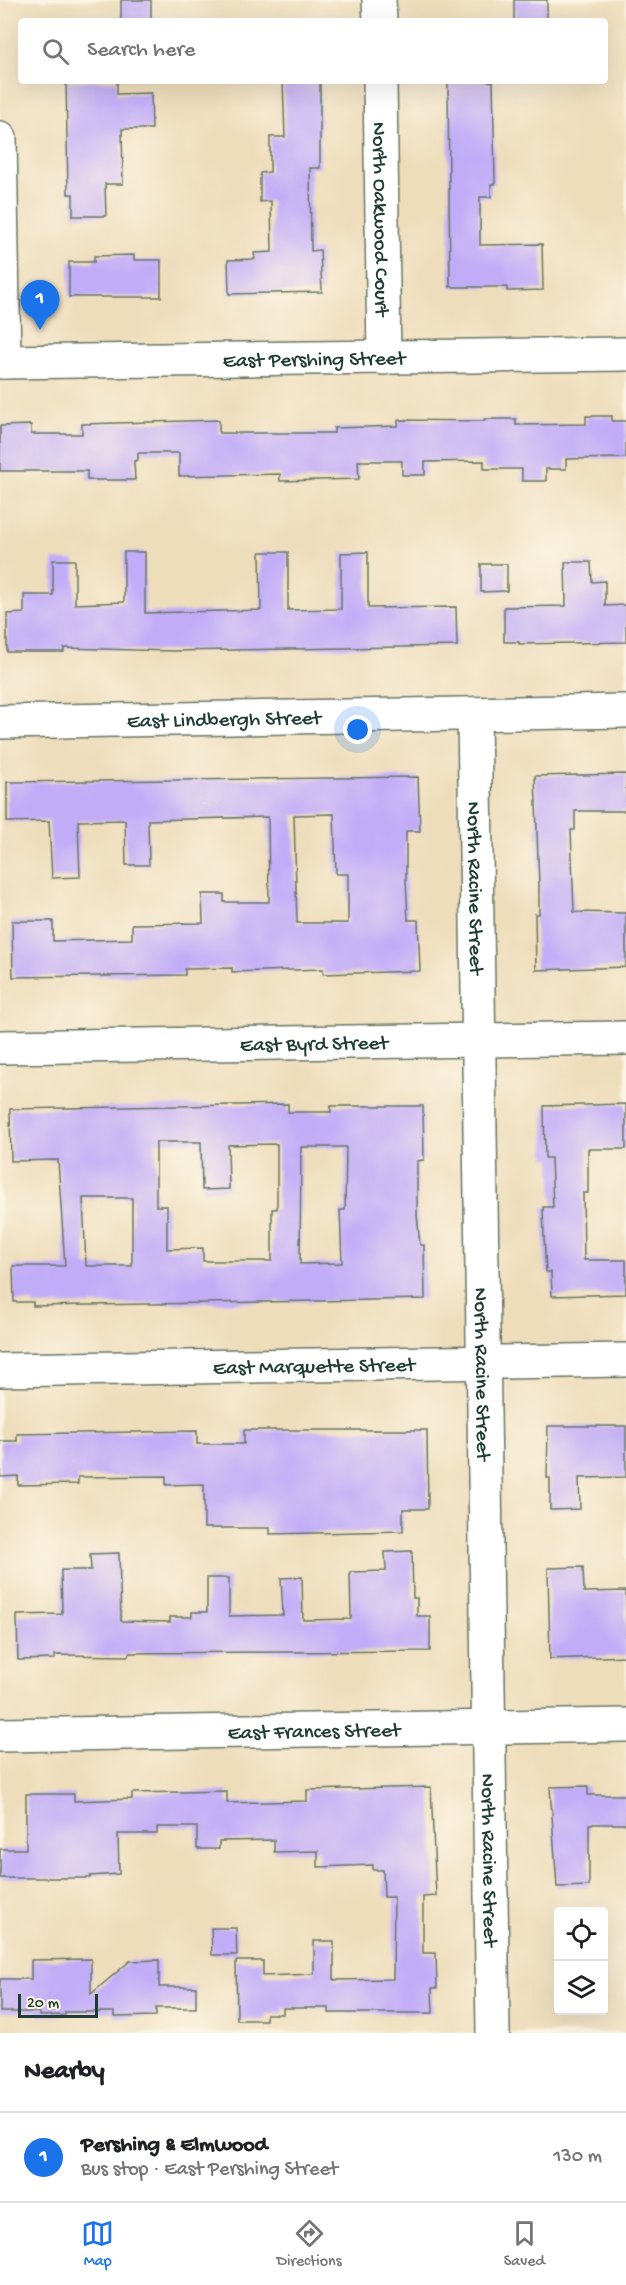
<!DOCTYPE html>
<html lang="en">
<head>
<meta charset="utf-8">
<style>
  body { margin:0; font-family:"Gochi Hand",sans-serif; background:#f2f2f2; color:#202124 }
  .controls { position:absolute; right:18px; bottom:18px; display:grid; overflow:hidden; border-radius:6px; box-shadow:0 6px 24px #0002 }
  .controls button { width:54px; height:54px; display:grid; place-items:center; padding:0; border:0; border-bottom:2px solid #e0e0e0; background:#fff; color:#202124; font:30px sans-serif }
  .scale { position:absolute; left:18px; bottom:15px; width:80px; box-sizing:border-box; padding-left:6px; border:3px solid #1f3d34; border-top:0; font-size:16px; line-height:21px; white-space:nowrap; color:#1f3d34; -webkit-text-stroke:4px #fcf5e5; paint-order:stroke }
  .you { position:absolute; left:358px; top:730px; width:21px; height:21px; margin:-15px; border:4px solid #fff; border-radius:50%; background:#1a73e8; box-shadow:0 0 0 9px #1a73e833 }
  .badge { display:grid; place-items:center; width:39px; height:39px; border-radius:50%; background:#1a73e8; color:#fff; font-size:20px; font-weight:700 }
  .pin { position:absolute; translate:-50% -50px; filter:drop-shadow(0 2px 3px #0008) }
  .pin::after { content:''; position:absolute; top:32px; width:21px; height:18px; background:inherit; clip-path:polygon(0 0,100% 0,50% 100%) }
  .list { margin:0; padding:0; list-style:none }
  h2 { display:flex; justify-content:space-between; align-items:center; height:78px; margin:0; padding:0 24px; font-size:26px }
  h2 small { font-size:20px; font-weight:400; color:#757577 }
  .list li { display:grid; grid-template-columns:39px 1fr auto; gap:18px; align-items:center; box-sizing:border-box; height:90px; padding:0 24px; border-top:2px solid #e0e0e0 }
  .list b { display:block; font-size:22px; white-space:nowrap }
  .list p { margin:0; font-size:20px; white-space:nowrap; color:#757577 }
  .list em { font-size:20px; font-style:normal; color:#757577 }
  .icon { flex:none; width:33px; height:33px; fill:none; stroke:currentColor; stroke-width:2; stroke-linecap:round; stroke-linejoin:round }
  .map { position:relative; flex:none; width:626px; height:2033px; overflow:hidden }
  .search { position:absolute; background:#fff; box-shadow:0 6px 24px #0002; left:18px; right:18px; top:18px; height:66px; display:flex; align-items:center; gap:15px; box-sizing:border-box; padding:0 21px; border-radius:6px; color:#757577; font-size:22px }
  .sheet { height:168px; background:#fff }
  nav { display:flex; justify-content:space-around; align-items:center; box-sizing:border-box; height:84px; border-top:2px solid #e0e0e0; background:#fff; font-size:16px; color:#757577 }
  nav a { display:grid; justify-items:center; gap:3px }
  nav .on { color:#1a73e8 }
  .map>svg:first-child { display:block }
  .building { fill:#c1acf8; fill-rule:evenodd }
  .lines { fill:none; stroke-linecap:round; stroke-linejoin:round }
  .minor-casing { stroke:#677563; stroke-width:36 }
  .minor { stroke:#fff; stroke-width:33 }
  .labels { text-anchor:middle; stroke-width:6; stroke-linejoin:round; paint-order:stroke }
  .street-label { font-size:21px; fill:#1f3d34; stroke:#fcf5e5 }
</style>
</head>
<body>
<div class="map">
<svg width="626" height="2033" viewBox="0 0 626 2033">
  <rect width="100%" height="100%" fill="#fcf5e5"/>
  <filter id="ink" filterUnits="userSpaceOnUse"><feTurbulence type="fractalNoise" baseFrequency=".0167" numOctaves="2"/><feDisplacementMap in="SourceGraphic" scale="12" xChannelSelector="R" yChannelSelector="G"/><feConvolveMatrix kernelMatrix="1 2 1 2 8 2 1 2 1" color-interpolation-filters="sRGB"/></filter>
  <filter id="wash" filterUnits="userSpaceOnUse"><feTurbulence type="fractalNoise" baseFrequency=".008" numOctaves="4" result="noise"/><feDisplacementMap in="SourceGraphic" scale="24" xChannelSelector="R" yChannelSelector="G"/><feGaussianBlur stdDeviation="1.35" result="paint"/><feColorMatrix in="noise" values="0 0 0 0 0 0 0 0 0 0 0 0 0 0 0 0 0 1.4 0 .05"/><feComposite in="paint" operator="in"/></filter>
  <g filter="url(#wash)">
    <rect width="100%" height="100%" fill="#edb"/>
    <g id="blocks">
      <g class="building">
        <rect x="121" y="0" width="30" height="21"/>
        <rect x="514" y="0" width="33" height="21"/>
        <path d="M 66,81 L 117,81 L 117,94 L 151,93 L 152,129 L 122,129 L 123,184 L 105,184 L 106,216 L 73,216 L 73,194 L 68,194 Z"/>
        <path d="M 283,81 L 320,81 L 320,168 L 310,168 L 311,251 L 320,250 L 322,292 L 229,294 L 228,260 L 255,259 L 254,253 L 272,252 L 271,201 L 260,202 L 260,173 L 270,172 L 270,137 L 285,137 Z"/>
        <path d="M 493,81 L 495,184 L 491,184 L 491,197 L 480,197 L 480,245 L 542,244 L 543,290 L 507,291 L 507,287 L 450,287 L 448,82 Z"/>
        <path d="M 134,255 L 134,260 L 161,260 L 161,297 L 69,297 L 69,262 L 94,262 L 94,256 Z"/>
        <path d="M 586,416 L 612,416 L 612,421 L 626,421 L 626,458 L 566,459 L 566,469 L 546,469 L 546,481 L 522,481 L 522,469 L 484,469 L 484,461 L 425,462 L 425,475 L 402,475 L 402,461 L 358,461 L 359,479 L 280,481 L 280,474 L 179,476 L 179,453 L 138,453 L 138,460 L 134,461 L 135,480 L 87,480 L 87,471 L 0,471 L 0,426 L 31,425 L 31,434 L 82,434 L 82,424 L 219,420 L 219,433 L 334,433 L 334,428 L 398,426 L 398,420 L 484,421 L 484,419 L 516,419 L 516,425 L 586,424 Z"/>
        <path d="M 124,552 L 145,552 L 145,613 L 261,610 L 260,552 L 288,552 L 288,610 L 341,609 L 341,553 L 368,552 L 368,608 L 456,607 L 457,646 L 172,651 L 64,648 L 64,652 L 7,652 L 7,614 L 24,613 L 24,595 L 53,595 L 53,560 L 75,560 L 75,604 L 124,602 Z"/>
        <path d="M 565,562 L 591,562 L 592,582 L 605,581 L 605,606 L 626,605 L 626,642 L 519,644 L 519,642 L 504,642 L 504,607 L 566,606 Z"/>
        <path d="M 481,564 L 507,564 L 507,591 L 481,592 Z"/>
        <path d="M 626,774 L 626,811 L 575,811 L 575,830 L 571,830 L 574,912 L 626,913 L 626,967 L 536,970 L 535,914 L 539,914 L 539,886 L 535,776 Z"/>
        <path d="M 418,777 L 420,831 L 406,831 L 406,880 L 408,920 L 418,920 L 420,971 L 323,974 L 323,969 L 232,972 L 232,968 L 185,969 L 185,975 L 13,977 L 12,921 L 53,921 L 53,941 L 132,939 L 132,924 L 203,923 L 202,894 L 224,894 L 224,902 L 269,902 L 268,817 L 148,820 L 149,865 L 126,865 L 125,820 L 78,821 L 80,877 L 52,878 L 49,821 L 7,822 L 7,782 ZM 334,814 L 336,874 L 348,874 L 348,923 L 297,923 L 294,815 Z"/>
        <path d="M 288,1104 L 288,1112 L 331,1112 L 331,1106 L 423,1106 L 424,1160 L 417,1161 L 417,1215 L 420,1245 L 424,1245 L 425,1299 L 33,1306 L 33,1302 L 14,1302 L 13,1266 L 65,1266 L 58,1160 L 11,1161 L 10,1109 ZM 156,1142 L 201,1142 L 202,1190 L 229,1189 L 228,1145 L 277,1144 L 277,1209 L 272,1209 L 272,1261 L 203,1261 L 203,1248 L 167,1249 L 167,1206 L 156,1206 ZM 301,1147 L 346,1147 L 345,1210 L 340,1210 L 342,1263 L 300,1264 ZM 83,1198 L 132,1198 L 132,1266 L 86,1266 Z"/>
        <path d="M 626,1104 L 626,1149 L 588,1149 L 588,1193 L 583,1193 L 584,1260 L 626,1260 L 626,1294 L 552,1296 L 551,1272 L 546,1272 L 544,1236 L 543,1207 L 553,1207 L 551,1158 L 545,1158 L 544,1106 Z"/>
        <path d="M 548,1426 L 626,1426 L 626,1477 L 579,1478 L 580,1509 L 550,1510 L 550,1478 L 547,1478 Z"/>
        <path d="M 244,1430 L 427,1430 L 428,1509 L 403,1509 L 403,1531 L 270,1534 L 270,1528 L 204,1528 L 204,1484 L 166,1485 L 166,1476 L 78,1477 L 78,1484 L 18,1485 L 18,1476 L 0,1477 L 0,1441 L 17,1441 L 17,1434 L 197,1431 L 197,1444 L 244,1444 Z"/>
        <path d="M 412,1551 L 413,1598 L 417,1598 L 417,1616 L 430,1616 L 430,1651 L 129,1653 L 128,1656 L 55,1655 L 55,1659 L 18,1660 L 17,1615 L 62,1614 L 61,1570 L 91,1570 L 90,1554 L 119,1553 L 121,1621 L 170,1622 L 170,1617 L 192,1617 L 192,1612 L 207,1612 L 207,1578 L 229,1578 L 229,1616 L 283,1615 L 281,1578 L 302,1577 L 303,1620 L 351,1619 L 350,1572 L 386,1571 L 385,1552 Z"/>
        <path d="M 583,1567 L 584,1592 L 626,1591 L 626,1656 L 550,1659 L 548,1568 Z"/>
        <path d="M 588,1786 L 588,1795 L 626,1795 L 626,1824 L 589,1824 L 589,1886 L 557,1887 L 550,1787 Z"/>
        <path d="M 431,1787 L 436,1896 L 423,1897 L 423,1953 L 436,1953 L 437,1988 L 432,1988 L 433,2013 L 329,2013 L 329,2008 L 283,2008 L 283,2014 L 266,2014 L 266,2020 L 237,2020 L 236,1961 L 263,1961 L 263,1976 L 314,1974 L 314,1941 L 334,1941 L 334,1980 L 393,1979 L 394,1897 L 384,1897 L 383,1870 L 373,1870 L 373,1865 L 318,1867 L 318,1851 L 274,1852 L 274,1840 L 219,1841 L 219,1849 L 197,1849 L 197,1827 L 157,1827 L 157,1834 L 118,1834 L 119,1874 L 90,1876 L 90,1878 L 0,1878 L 0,1849 L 26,1849 L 26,1794 L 74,1794 L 74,1801 L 132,1799 L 132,1793 L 227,1791 L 227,1803 L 307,1801 L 307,1790 Z"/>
        <path d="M 211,1928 L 236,1928 L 237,1955 L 212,1955 Z"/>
        <path d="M 91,1959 L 91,1994 L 130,1961 L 159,1960 L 159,1987 L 196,1987 L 196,2008 L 156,2008 L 156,2016 L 114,2017 L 114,2012 L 65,2012 L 65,2015 L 39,2016 L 39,2012 L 0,2012 L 0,1979 L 31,1979 L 31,1960 Z"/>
      </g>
    </g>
  </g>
  <g filter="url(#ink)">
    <use href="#blocks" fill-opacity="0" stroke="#677563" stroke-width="1.5"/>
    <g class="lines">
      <defs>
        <g id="minor">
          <path d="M 379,0 L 380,21"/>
          <path id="s1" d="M 380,81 L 384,358"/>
          <path d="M 0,138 L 4,362"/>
          <path id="s2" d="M 0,362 L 626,354"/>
          <path id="s3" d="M 474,714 L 493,2033"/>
          <path id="s4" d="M 0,722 L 626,711"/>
          <path id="s5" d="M 0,1047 L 626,1038"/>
          <path id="s6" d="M 0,1370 L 626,1360"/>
          <path id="s7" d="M 0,1735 L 626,1725"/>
        </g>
      </defs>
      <use href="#minor" class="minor-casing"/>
      <use href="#minor" class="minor"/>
    </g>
  </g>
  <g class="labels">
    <g class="street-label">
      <text dy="7" stroke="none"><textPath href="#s1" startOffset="138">North Oakwood Court</textPath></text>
      <text dy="7" stroke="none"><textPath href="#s2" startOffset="314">East Pershing Street</textPath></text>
      <text dy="7" stroke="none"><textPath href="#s4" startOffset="224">East Lindbergh Street</textPath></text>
      <text dy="7" stroke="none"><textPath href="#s3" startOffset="174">North Racine Street</textPath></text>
      <text dy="7" stroke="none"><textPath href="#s5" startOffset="314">East Byrd Street</textPath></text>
      <text dy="7" stroke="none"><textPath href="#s6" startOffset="314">East Marquette Street</textPath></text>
      <text dy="7" stroke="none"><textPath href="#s3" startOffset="660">North Racine Street</textPath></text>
      <text dy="7" stroke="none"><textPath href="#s7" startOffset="314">East Frances Street</textPath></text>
      <text dy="7" stroke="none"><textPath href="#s3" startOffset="1146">North Racine Street</textPath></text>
    </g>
  </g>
</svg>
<div class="controls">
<button><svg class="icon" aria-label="locate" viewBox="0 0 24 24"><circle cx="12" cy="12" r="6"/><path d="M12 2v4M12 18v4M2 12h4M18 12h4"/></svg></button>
<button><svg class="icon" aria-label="layers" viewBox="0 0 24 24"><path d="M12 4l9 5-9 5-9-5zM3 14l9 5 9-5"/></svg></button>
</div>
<div class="scale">20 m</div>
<div class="you"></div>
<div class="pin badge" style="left:40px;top:330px">1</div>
<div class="search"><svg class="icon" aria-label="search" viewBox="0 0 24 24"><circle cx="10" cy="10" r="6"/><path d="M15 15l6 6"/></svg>Search here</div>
</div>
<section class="sheet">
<h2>Nearby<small></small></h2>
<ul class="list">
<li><span class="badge">1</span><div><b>Pershing &amp; Elmwood</b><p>Bus stop · East Pershing Street</p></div><em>130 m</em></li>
</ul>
</section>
<nav>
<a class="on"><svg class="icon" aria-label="map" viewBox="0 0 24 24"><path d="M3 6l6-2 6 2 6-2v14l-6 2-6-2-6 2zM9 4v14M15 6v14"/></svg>Map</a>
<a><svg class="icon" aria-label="directions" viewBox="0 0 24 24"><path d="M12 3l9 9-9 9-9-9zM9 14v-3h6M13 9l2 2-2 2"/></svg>Directions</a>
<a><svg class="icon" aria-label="saved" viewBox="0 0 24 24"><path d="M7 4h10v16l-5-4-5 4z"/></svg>Saved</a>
</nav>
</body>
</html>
